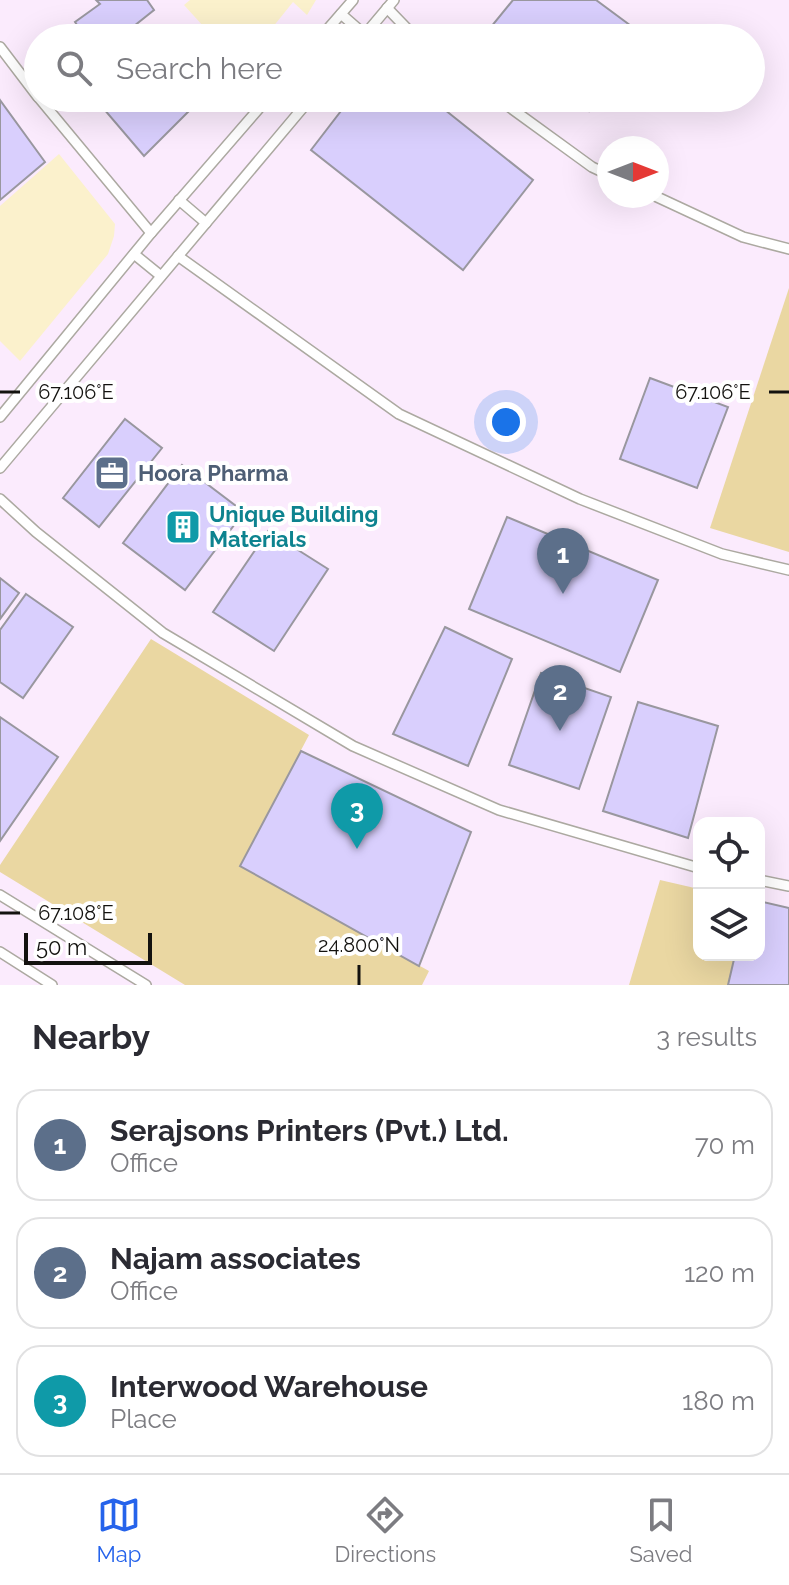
<!DOCTYPE html>
<html lang="en">
<head>
<meta charset="utf-8">
<style>
  body { margin:0; font-family:Raleway,sans-serif; background:#f7f7f7; color:#2b2b33 }
  .controls { position:absolute; right:24px; bottom:24px; display:grid; overflow:hidden; border-radius:16px; box-shadow:0 8px 32px #0002 }
  .controls button { width:72px; height:72px; display:grid; place-items:center; padding:0; border:0; border-bottom:2px solid #e1e1e2; background:#fff; color:#2b2b33; font:40px sans-serif }
  .compass { position:absolute; left:597px; top:136px; width:72px; height:72px; border-radius:50%; background:#fff; box-shadow:0 8px 32px #0002; rotate:90deg }
  .scale { position:absolute; left:24px; bottom:20px; width:128px; box-sizing:border-box; padding-left:8px; border:4px solid #13120f; border-top:0; font-size:22px; line-height:28px; white-space:nowrap; color:#13120f; -webkit-text-stroke:6px #fff; paint-order:stroke }
  .you { position:absolute; left:506px; top:422px; width:28px; height:28px; margin:-20px; border:6px solid #fff; border-radius:50%; background:#1a73e8; box-shadow:0 0 0 12px #1a73e833 }
  .badge { display:grid; place-items:center; width:52px; height:52px; border-radius:50%; background:#2563eb; color:#fff; font-size:26px; font-weight:700 }
  .pin { position:absolute; translate:-50% -66px; filter:drop-shadow(0 2px 4px #0008) }
  .pin::after { content:''; position:absolute; top:42px; width:28px; height:24px; background:inherit; clip-path:polygon(0 0,100% 0,50% 100%) }
  .list { margin:0; padding:0; list-style:none }
  h2 { display:flex; justify-content:space-between; align-items:center; height:104px; margin:0; padding:0 32px; font-size:34px }
  h2 small { font-size:26px; font-weight:400; color:#7c7c81 }
  .list li { display:grid; grid-template-columns:52px 1fr auto; gap:24px; align-items:center; box-sizing:border-box; height:112px; margin:0 16px 16px; padding:0 16px; border:2px solid #e1e1e2; border-radius:24px }
  .list b { display:block; font-size:30px; white-space:nowrap }
  .list p { margin:0; font-size:26px; white-space:nowrap; color:#7c7c81 }
  .list em { font-size:26px; font-style:normal; color:#7c7c81 }
  .icon { flex:none; width:44px; height:44px; fill:none; stroke:currentColor; stroke-width:2; stroke-linecap:round; stroke-linejoin:round }
  .map { position:relative; flex:none; width:789px; height:985px; overflow:hidden }
  .search { position:absolute; background:#fff; box-shadow:0 8px 32px #0002; left:24px; right:24px; top:24px; height:88px; display:flex; align-items:center; gap:20px; box-sizing:border-box; padding:0 28px; border-radius:44px; color:#7c7c81; font-size:30px }
  .sheet { height:488px; background:#fff }
  nav { display:flex; justify-content:space-around; align-items:center; box-sizing:border-box; height:112px; border-top:2px solid #e1e1e2; background:#fff; font-size:22px; color:#7c7c81 }
  nav a { display:grid; justify-items:center; gap:4px }
  nav .on { color:#2563eb }
  .map>svg:first-child { display:block }
  .industrial { fill:#fbebfd; fill-rule:evenodd }
  .green { fill:#ead7a2 }
  .sand { fill:#fbf1cc }
  .building { fill:#d9cffd; stroke:#99979f; stroke-width:2 }
  .lines { fill:none; stroke-linecap:round; stroke-linejoin:round }
  .lane-casing { stroke:#aca9a1; stroke-width:12 }
  .lane { stroke:#fff; stroke-width:9 }
  .ticks { fill:none; stroke:#13120f; stroke-width:3 }
  .labels { text-anchor:middle; stroke-width:8; stroke-linejoin:round; paint-order:stroke }
  .service-label { font-size:22px; font-weight:bold; fill:#4e5e75; stroke:#fff; text-anchor:start }
  .culture-label { font-size:22px; font-weight:bold; fill:#0d838f; stroke:#fff; text-anchor:start }
  .ticks-label { font-size:20px; text-anchor:middle; fill:#13120f; stroke:#fff; stroke-width:8; stroke-linejoin:round; paint-order:stroke }
</style>
</head>
<body>
<div class="map">
<svg width="789" height="985" viewBox="0 0 789 985">
  <rect width="100%" height="100%" fill="#fefbf2"/>
  <path class="industrial" d="M 0,0 L 789,0 L 789,985 L 0,985 ZM 38,38 L 751,38 L 751,98 L 38,98 ZM 609,148 L 657,148 L 657,196 L 609,196 ZM 699,823 L 759,823 L 759,955 L 699,955 Z"/>
  <g class="green">
    <path d="M 789,288 L 789,552 L 710,528 Z"/>
    <path d="M 151,639 L 309,735 L 240,866 L 429,971 L 422,985 L 185,985 L 0,872 L 0,865 Z"/>
    <path d="M 660,880 L 699,889 L 699,955 L 735,955 L 728,985 L 629,985 Z"/>
  </g>
  <g class="sand">
    <path d="M 190,0 L 316,0 L 307,15 L 293,2 L 264,38 L 214,38 L 184,5 Z"/>
    <path d="M 59,154 L 115,224 L 114,236 L 108,254 L 20,361 L 0,341 L 0,206 Z"/>
  </g>
  <g class="building">
    <path d="M 96,0 L 147,0 L 154,10 L 119,38 L 86,38 L 75,22 L 100,4 Z"/>
    <path d="M 513,0 L 596,0 L 646,37 L 493,38 L 486,33 Z"/>
    <path d="M 101,98 L 202,98 L 144,156 L 97,101 Z"/>
    <path d="M 351,98 L 430,98 L 533,180 L 463,270 L 311,150 Z"/>
    <path d="M 572,98 L 599,98 L 589,111 Z"/>
    <path d="M 0,100 L 45,162 L 0,200 Z"/>
    <path d="M 650,378 L 728,407 L 697,488 L 620,459 Z"/>
    <path d="M 125,419 L 162,448 L 99,527 L 63,498 Z"/>
    <path d="M 182,465 L 244,512 L 185,590 L 123,543 Z"/>
    <path d="M 507,517 L 658,580 L 620,672 L 469,609 Z"/>
    <path d="M 268,531 L 328,569 L 274,651 L 213,612 Z"/>
    <path d="M 0,578 L 19,593 L 0,619 Z"/>
    <path d="M 26,594 L 73,627 L 23,698 L 0,682 L 0,630 Z"/>
    <path d="M 445,627 L 512,659 L 468,766 L 393,734 Z"/>
    <path d="M 541,673 L 611,697 L 579,789 L 509,765 Z"/>
    <path d="M 638,702 L 718,726 L 688,838 L 603,811 Z"/>
    <path d="M 0,717 L 58,757 L 0,841 Z"/>
    <path d="M 301,751 L 471,832 L 419,966 L 240,866 Z"/>
    <path d="M 759,901 L 789,908 L 789,985 L 728,985 L 735,955 L 759,955 Z"/>
  </g>
  <g class="lines">
    <defs>
      <g id="lane">
        <path d="M 387,8 L 416,38"/>
        <path d="M 341,14 L 365,35"/>
        <path d="M 320,38 L 353,0"/>
        <path d="M 362,38 L 394,0"/>
        <path d="M 0,47 L 38,97"/>
        <path d="M 39,98 L 151,233"/>
        <path d="M 497,98 L 592,167 L 609,175"/>
        <path d="M 655,196 L 743,237 L 789,249"/>
        <path d="M 179,200 L 206,223"/>
        <path d="M 134,254 L 161,276"/>
        <path d="M 178,256 L 399,414 L 580,499 L 722,554 L 789,570"/>
        <path d="M 0,417 L 151,233 L 268,98"/>
        <path d="M 0,468 L 311,98"/>
        <path d="M 0,499 L 36,532 L 163,633 L 353,746 L 499,810 L 699,868"/>
        <path d="M 759,880 L 789,886"/>
        <path d="M 0,895 L 146,985"/>
        <path d="M 0,952 L 52,985"/>
      </g>
    </defs>
    <use href="#lane" class="lane-casing"/>
    <use href="#lane" class="lane"/>
  </g>
  <path class="ticks" d="M 0,392 L 20,392M 769,392 L 789,392M 0,913 L 20,913M 359,965 L 359,985"/>
  <defs>
    <symbol id="office-square" viewBox="-11 -11 22 22"><rect x="-9" y="-9" width="18" height="18" rx="4" fill="#5c6f8a" stroke="#fff"/><path d="M-6-3h4V-5.5h4V-3h4V5H-6ZM-1-4.5V-3h2v-1.5ZM-6 0V1H6V0Z" fill="#fff"/></symbol>
    <symbol id="building-square" viewBox="-11 -11 22 22"><rect x="-9" y="-9" width="18" height="18" rx="4" fill="#0f9aa8" stroke="#fff"/><path d="M-4-6H4V6H1V3H-1V6H-4ZM-2.5-4.3h1.7v1.8h-1.7ZM.8-4.3h1.7v1.8H.8ZM-2.5-1h1.7V.8h-1.7ZM.8-1h1.7V.8H.8Z" fill="#fff"/></symbol>
  </defs>
  <g fill-rule="evenodd">
    <use href="#office-square" x="92" y="453" width="40" height="40"/>
    <use href="#building-square" x="163" y="507" width="40" height="40"/>
  </g>
  <g class="labels">
    <g class="service-label">
      <text x="138" y="481">Hoora Pharma</text>
    </g>
    <g class="culture-label">
      <text x="209" y="522">Unique Building<tspan x="209" dy="25">Materials</tspan></text>
    </g>
  </g>
  <g class="ticks-label">
    <text x="713" y="399">67.106°E</text>
    <text x="76" y="399">67.106°E</text>
    <text x="76" y="920">67.108°E</text>
    <text x="359" y="952">24.800°N</text>
  </g>
</svg>
<div class="controls">
<button><svg class="icon" aria-label="locate" viewBox="0 0 24 24"><circle cx="12" cy="12" r="6"/><path d="M12 2v4M12 18v4M2 12h4M18 12h4"/></svg></button>
<button><svg class="icon" aria-label="layers" viewBox="0 0 24 24"><path d="M12 4l9 5-9 5-9-5zM3 14l9 5 9-5"/></svg></button>
</div>
<svg class="compass" viewBox="-18 -18 36 36"><path d="M0-13l5 13h-10z" fill="#e53935"/><path d="M0 13l5-13h-10z" fill="#7c7c81"/></svg>
<div class="scale">50 m</div>
<div class="you"></div>
<div class="pin badge" style="left:563px;top:594px;background:#5c6f8a">1</div>
<div class="pin badge" style="left:560px;top:731px;background:#5c6f8a">2</div>
<div class="pin badge" style="left:357px;top:849px;background:#0f9aa8">3</div>
<div class="search"><svg class="icon" aria-label="search" viewBox="0 0 24 24"><circle cx="10" cy="10" r="6"/><path d="M15 15l6 6"/></svg>Search here</div>
</div>
<section class="sheet">
<h2>Nearby<small>3 results</small></h2>
<ul class="list">
<li><span class="badge" style="background:#5c6f8a">1</span><div><b>Serajsons Printers (Pvt.) Ltd.</b><p>Office</p></div><em>70 m</em></li>
<li><span class="badge" style="background:#5c6f8a">2</span><div><b>Najam associates</b><p>Office</p></div><em>120 m</em></li>
<li><span class="badge" style="background:#0f9aa8">3</span><div><b>Interwood Warehouse</b><p>Place</p></div><em>180 m</em></li>
</ul>
</section>
<nav>
<a class="on"><svg class="icon" aria-label="map" viewBox="0 0 24 24"><path d="M3 6l6-2 6 2 6-2v14l-6 2-6-2-6 2zM9 4v14M15 6v14"/></svg>Map</a>
<a><svg class="icon" aria-label="directions" viewBox="0 0 24 24"><path d="M12 3l9 9-9 9-9-9zM9 14v-3h6M13 9l2 2-2 2"/></svg>Directions</a>
<a><svg class="icon" aria-label="saved" viewBox="0 0 24 24"><path d="M7 4h10v16l-5-4-5 4z"/></svg>Saved</a>
</nav>
</body>
</html>
